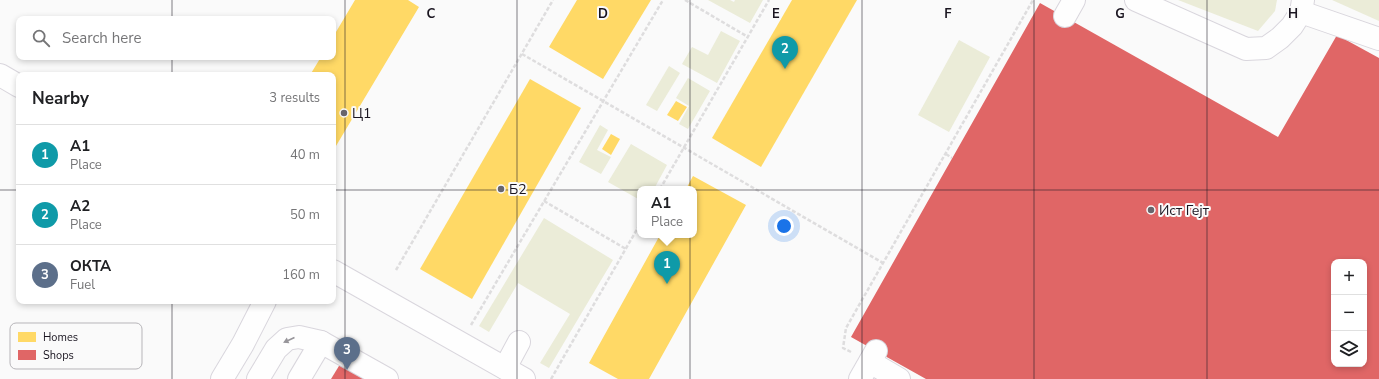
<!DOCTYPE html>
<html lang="en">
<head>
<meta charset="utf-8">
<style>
  body { margin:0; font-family:"Nunito Sans",sans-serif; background:#f2f2f2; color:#202124 }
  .controls { position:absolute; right:12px; bottom:12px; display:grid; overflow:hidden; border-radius:8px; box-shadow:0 2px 6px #0003 }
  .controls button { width:36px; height:36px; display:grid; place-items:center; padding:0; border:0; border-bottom:1px solid #e0e0e0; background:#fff; color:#202124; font:20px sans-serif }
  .you { position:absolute; left:784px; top:226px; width:14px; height:14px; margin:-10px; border:3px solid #fff; border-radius:50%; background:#1a73e8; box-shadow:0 0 0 6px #1a73e833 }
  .badge { display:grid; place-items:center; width:26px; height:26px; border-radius:50%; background:#68656c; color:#fff; font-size:13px; font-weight:700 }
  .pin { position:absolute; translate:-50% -33px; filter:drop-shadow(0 1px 2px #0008) }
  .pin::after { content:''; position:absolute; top:21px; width:14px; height:12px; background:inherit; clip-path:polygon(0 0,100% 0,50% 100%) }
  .popup { position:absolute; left:637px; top:186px; width:60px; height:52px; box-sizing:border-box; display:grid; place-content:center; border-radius:8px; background:#fff; filter:drop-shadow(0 1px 3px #0005); font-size:13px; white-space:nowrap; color:#757577 }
  .popup b { font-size:15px; color:#202124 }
  .popup::after { content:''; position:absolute; left:50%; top:100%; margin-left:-8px; border:8px solid transparent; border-top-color:#fff }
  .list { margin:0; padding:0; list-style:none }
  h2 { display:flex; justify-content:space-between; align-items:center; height:52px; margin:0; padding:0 16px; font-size:17px }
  h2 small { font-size:13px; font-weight:400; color:#757577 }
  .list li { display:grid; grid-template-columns:26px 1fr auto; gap:12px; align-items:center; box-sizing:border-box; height:60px; padding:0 16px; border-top:1px solid #e0e0e0 }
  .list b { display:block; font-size:15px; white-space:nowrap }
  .list p { margin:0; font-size:13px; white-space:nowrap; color:#757577 }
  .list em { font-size:13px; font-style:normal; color:#757577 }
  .icon { flex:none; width:22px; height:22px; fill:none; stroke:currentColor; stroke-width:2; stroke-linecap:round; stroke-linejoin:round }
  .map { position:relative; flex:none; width:1379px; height:379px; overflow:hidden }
  .search { position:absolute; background:#fff; box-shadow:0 2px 6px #0003; left:16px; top:16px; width:320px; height:44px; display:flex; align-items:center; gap:10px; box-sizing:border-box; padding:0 14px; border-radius:8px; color:#757577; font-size:15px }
  .panel { position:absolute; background:#fff; box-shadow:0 2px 6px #0003; left:16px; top:72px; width:320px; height:232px; border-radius:8px }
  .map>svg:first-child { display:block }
  .green { fill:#ebecd8 }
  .homes { fill:#ffd966 }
  .shops { fill:#e06666; fill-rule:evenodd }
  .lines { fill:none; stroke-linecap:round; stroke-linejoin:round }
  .minor-casing { stroke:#d9d6dd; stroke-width:24 }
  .path { stroke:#deddde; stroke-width:2.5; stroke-dasharray:4 2; stroke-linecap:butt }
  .minor { stroke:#fefefe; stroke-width:22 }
  .oneway { fill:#97959a }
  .grid { fill:none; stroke:#1a1520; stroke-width:1; stroke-opacity:0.55 }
  .poi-dot { fill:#68656c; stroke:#fafafa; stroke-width:1.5 }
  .labels { text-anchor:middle; stroke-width:4; stroke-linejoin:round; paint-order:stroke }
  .poi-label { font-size:14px; fill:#1a1520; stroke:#fafafa; text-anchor:start }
  .key { fill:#fafafa; stroke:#b7b5b9; stroke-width:1 }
  .key-label { font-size:11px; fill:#1a1520 }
  .grid-label { font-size:13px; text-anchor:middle; font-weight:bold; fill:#1a1520; stroke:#fafafa; stroke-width:4; stroke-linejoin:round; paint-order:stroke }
</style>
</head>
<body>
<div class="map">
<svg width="1379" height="379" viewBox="0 0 1379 379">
  <rect width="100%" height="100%" fill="#fafafa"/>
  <g class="green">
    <path d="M 708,0 L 730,0 L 734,2 L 735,0 L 763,0 L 750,23 Z"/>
    <path d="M 1178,0 L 1277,0 L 1275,11 L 1258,31 Z"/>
    <path d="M 1332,0 L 1379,0 L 1379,21 Z"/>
    <path d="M 721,31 L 740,41 L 717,83 L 682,64 L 692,47 L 708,55 Z"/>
    <path d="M 959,40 L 990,57 L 949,132 L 918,115 Z"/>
    <path d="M 669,66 L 680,73 L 657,111 L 646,105 Z"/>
    <path d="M 688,78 L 710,91 L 688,129 L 679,124 L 689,106 L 676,98 Z"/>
    <path d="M 600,125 L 608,130 L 597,150 L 611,157 L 601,174 L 579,162 Z"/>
    <path d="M 631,144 L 667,165 L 654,189 L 640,189 L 640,200 L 608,182 Z"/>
    <path d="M 544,218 L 613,260 L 549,368 L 540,363 L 570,314 L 518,283 L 489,332 L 479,326 Z"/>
  </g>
  <g class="homes">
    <path d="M 355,0 L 408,0 L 419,7 L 333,151 L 333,75 L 310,75 L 321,57 L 333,57 L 333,37 Z"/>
    <path d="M 577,0 L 651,0 L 603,79 L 549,47 Z"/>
    <path d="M 792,0 L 857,0 L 761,167 L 712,138 Z"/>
    <path d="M 530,79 L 581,108 L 472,299 L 420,269 Z"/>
    <path d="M 676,101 L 687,107 L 678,121 L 667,115 Z"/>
    <path d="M 611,134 L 620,139 L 611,155 L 602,149 Z"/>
    <path d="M 693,176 L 746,205 L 649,379 L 618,379 L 589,363 L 660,235 L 694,235 L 694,189 L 686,189 Z"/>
  </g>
  <g class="shops">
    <path d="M 1040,3 L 1278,137 L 1337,35 L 1379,58 L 1379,379 L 926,379 L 851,337 ZM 1334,262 L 1364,262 L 1364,364 L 1334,364 Z"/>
    <path d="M 342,361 L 372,379 L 331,379 Z"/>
  </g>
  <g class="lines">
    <defs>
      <g id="minor">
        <path d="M 1136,0 L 1246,49 L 1266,48 L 1280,38 L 1292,26 L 1301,12 L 1303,0"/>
        <path d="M 1301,12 L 1379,39"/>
        <path d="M 1065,16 L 1074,0"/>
        <path d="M 0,75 L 19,86"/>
        <path d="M 333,271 L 524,379"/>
        <path d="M 870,362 L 899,379"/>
        <path d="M 505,368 L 519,342"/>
        <path d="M 222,379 L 243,344 L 265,301"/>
        <path d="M 258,379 L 276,349 L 287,339 L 299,337 L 321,342 L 387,379"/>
        <path d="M 299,379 L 321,342"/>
        <path d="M 860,379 L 876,351"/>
      </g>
    </defs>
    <use href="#minor" class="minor-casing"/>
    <g class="path">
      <path d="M 685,0 L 748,37"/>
      <path d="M 522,54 L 883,263"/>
      <path d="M 946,154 L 952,158"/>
      <path d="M 660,189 L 769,0"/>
      <path d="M 544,201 L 626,249"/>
      <path d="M 396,270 L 553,0"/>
      <path d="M 471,325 L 663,0"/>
      <path d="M 851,352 L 843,348 L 846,328 L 1033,0"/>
      <path d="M 551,379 L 640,224"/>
    </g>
    <use href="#minor" class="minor"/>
  </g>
  <defs><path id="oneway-solid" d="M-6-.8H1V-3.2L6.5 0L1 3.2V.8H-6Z"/></defs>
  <use class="oneway" href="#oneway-solid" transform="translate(289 340) rotate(156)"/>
  <path class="grid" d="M 172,0 L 172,19M 345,0 L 345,379M 517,0 L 517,379M 690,0 L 690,379M 862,0 L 862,379M 1034,0 L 1034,379M 1207,0 L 1207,379M 172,57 L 172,75M 0,190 L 19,190M 333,190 L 1379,190M 172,301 L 172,379"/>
  <g class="poi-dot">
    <circle cx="344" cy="113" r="4"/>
    <circle cx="501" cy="189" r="4"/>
    <circle cx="1151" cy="210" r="4"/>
  </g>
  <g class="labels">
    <g class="poi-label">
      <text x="352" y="118">Ц1</text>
      <text x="509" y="194">Б2</text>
      <text x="1159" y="215">Ист Гејт</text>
    </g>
  </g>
  <rect x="10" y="323" width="132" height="46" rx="6" class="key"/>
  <rect x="18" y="332" width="18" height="10" fill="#ffd966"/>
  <rect x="18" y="350" width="18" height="10" fill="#e06666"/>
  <g class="key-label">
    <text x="43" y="341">Homes</text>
    <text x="43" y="359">Shops</text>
  </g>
  <g class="grid-label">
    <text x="431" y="18">C</text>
    <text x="603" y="18">D</text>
    <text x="776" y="18">E</text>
    <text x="948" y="18">F</text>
    <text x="1120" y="18">G</text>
    <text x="1293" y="18">H</text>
  </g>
</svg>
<div class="controls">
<button>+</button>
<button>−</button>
<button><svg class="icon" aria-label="layers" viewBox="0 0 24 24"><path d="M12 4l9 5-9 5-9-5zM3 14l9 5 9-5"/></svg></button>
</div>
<div class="you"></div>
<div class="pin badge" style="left:667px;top:284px;background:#0f9aa8">1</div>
<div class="popup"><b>А1</b>Place</div>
<div class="pin badge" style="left:785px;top:69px;background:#0f9aa8">2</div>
<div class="pin badge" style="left:347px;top:370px;background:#5c6f8a">3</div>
<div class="search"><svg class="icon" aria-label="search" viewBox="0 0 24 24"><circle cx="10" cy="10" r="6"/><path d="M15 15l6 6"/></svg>Search here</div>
<section class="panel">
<h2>Nearby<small>3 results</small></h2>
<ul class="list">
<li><span class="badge" style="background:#0f9aa8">1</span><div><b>А1</b><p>Place</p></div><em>40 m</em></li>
<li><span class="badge" style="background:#0f9aa8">2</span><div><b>А2</b><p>Place</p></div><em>50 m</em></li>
<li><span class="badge" style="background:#5c6f8a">3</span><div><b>ОКТА</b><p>Fuel</p></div><em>160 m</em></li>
</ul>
</section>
</div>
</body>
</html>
